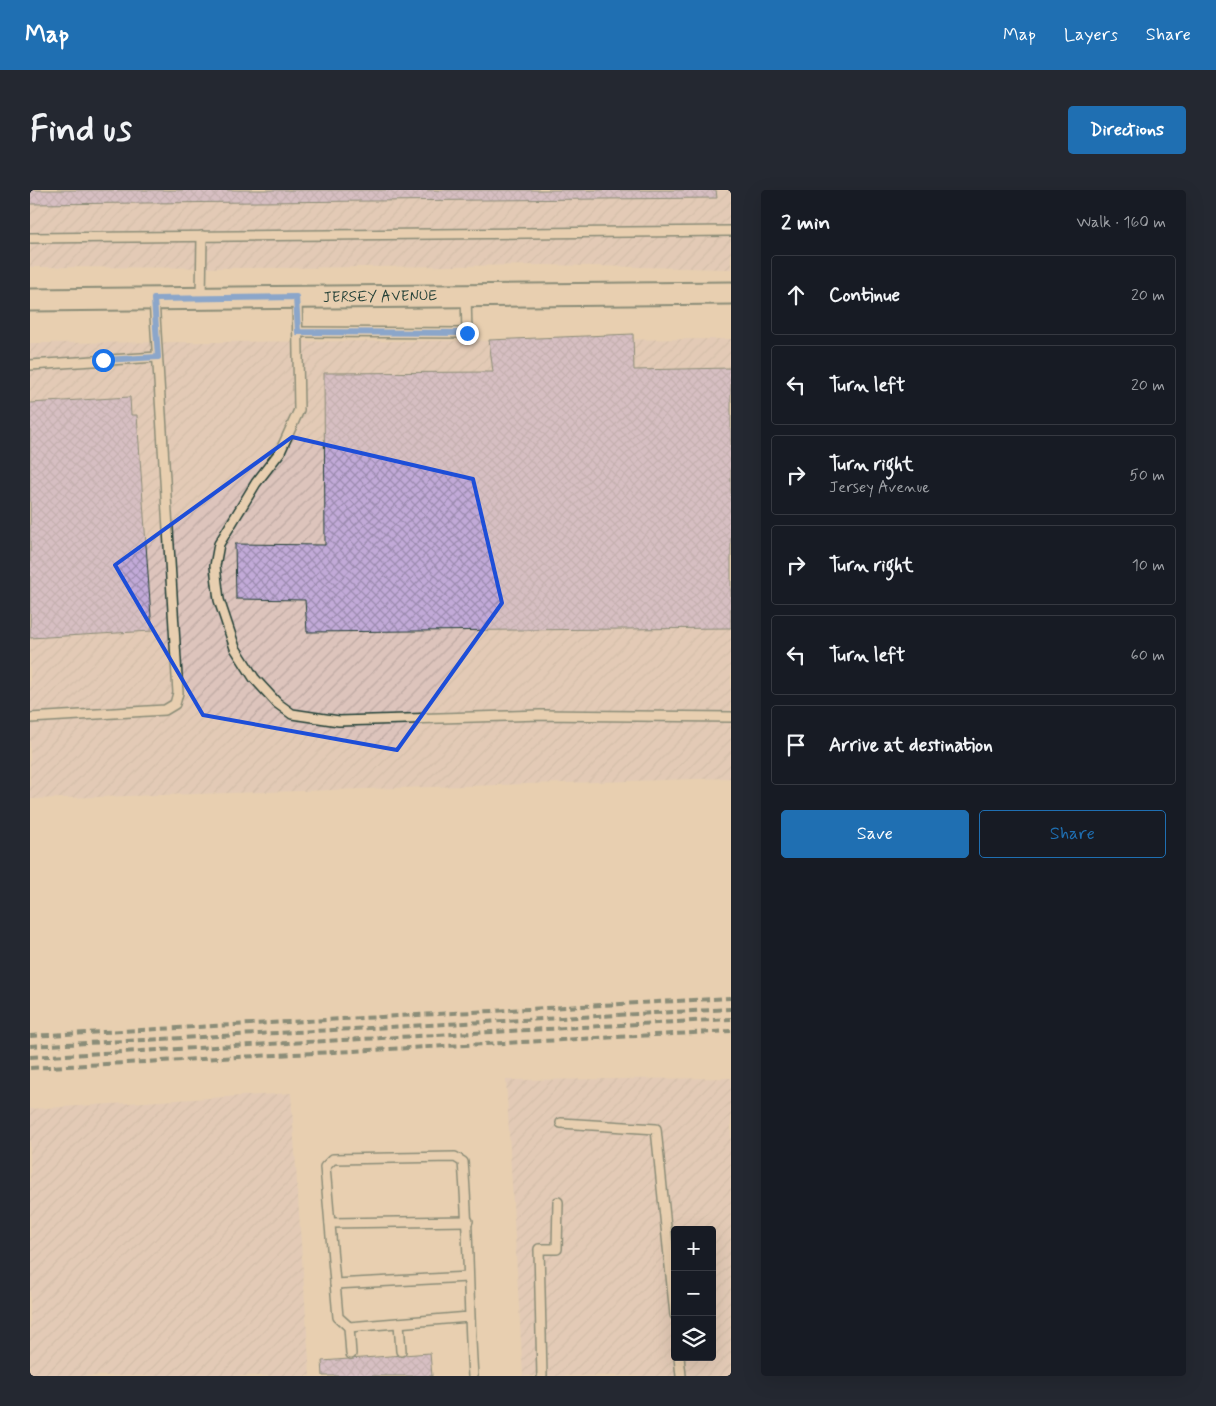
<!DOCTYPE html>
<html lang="en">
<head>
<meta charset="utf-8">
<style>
  body { margin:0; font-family:Mynerve,sans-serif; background:#242831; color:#f1f3f6 }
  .controls { position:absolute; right:15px; bottom:15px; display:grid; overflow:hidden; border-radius:5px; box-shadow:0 5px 20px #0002 }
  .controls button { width:45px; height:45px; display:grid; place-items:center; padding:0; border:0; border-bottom:1px solid #363941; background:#171b24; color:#f1f3f6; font:25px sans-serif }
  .stop { position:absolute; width:15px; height:15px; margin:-11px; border:4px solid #1a73e8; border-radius:50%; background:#fff }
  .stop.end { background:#1a73e8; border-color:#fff; box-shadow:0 1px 5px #0008 }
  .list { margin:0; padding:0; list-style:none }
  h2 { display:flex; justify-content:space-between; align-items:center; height:65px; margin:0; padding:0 20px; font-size:21px }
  h2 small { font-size:16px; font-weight:400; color:#9ea1a6 }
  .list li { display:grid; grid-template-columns:32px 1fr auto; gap:15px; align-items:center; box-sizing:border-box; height:80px; margin:0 10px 10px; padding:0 10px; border:1px solid #363941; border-radius:5px }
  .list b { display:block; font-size:19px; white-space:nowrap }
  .list p { margin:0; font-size:16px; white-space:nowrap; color:#9ea1a6 }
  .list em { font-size:16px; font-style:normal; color:#9ea1a6 }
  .actions { display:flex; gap:10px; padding:15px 20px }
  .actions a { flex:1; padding:11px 0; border:1px solid #1f6fb2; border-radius:5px; text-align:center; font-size:18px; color:#1f6fb2 }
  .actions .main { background:#1f6fb2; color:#fff }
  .icon { flex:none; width:28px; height:28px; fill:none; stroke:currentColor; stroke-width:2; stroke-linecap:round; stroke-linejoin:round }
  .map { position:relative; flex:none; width:701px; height:1186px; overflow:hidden; border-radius:5px }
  header { display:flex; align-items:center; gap:30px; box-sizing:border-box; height:70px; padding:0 25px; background:#1f6fb2; color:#fff }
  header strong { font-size:24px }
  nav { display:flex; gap:28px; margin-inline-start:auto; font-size:18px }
  .intro { display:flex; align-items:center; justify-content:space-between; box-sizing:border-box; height:120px; padding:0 30px }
  h1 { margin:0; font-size:35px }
  .button { padding:12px 22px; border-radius:5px; background:#1f6fb2; color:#fff; font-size:18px; font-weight:700 }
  main { display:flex; gap:30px; padding:0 30px }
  aside { flex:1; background:#171b24; border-radius:5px; box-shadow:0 5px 20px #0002 }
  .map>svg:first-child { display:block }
  .industrial { fill:url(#industrial-furrows); fill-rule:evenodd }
  .building { fill:url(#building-cross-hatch); stroke:#1f3d34 }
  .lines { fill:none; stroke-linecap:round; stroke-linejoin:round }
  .service-casing { stroke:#1f3d34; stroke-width:12 }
  .tertiary-casing { stroke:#1f3d34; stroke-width:25 }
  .service { stroke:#e8cfb0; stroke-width:9 }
  .tertiary { stroke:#e8cfb0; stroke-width:21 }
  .rail { stroke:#1f3d34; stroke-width:4; stroke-dasharray:8 4; stroke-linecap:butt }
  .route { stroke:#1a73e8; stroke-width:6 }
  .marked { fill:none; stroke:#1d4ed8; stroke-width:4; stroke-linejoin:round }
  .labels { text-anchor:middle; stroke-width:4; stroke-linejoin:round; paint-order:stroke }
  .street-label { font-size:15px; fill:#1f3d34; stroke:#e8cfb0 }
</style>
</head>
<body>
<header>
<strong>Map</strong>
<nav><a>Map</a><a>Layers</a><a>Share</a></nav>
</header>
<div class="intro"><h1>Find us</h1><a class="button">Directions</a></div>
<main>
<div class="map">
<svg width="701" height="1186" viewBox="0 0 701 1186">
  <defs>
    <pattern id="industrial-furrows" width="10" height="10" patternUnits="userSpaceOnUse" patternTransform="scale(1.25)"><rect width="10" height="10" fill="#ddc4bc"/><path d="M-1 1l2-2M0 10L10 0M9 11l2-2" fill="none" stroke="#bda9a2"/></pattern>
    <pattern id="building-cross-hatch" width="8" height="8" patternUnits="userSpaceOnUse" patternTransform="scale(1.25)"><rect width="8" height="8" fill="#c2aad8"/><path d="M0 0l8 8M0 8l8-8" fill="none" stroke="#9d8cb0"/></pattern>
  </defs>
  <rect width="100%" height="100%" fill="#e8cfb0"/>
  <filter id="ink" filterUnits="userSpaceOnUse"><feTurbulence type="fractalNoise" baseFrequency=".02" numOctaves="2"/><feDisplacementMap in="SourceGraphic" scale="10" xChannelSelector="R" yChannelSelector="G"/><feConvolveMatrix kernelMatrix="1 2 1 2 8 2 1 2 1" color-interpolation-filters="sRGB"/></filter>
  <g filter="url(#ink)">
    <g class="industrial">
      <path d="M 0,0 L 701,0 L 701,79 L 515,75 L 253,78 L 0,77 Z"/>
      <path d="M 701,149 L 701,588 L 0,609 L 0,153 Z"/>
      <path d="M 701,888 L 701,1186 L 493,1186 L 476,890 ZM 645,1040 L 682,1040 L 682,1167 L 645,1167 Z"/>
      <path d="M 261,903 L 280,1186 L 0,1186 L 0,919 Z"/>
    </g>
    <g class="building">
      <path d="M 0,0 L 686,0 L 687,8 L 0,14 Z"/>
      <path d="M 603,144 L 604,180 L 701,178 L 701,438 L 277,442 L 275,410 L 206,409 L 205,354 L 295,355 L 294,183 L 463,182 L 459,150 Z"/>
      <path d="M 100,207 L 101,225 L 107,225 L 122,441 L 0,448 L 0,213 Z"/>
      <path d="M 400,1163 L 402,1186 L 293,1186 L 292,1171 Z"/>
    </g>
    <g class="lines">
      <defs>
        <g id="service">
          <path d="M 0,48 L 701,41"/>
          <path d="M 267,107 L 269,220 L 250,262 L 226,293 L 189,354 L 185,376 L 189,410 L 205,458 L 224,488 L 247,513 L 262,524 L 309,531 L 510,525 L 701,527"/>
          <path d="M 171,108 L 172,46"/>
          <path d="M 268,142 L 437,143 L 436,105"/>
          <path d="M 0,175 L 127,167"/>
          <path d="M 0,528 L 135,520 L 145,514 L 148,503 L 124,109"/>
          <path d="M 531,933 L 626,939 L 645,1125"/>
          <path d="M 300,1033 L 438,1031"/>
          <path d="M 305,1094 L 438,1087"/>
          <path d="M 439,1127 L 319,1137 L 308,1127 L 295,977 L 303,969 L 425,967 L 433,972 C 439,1043 438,1115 443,1186"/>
          <path d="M 369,1133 L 371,1161"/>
          <path d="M 319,1137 L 321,1164"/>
          <path d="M 649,1167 L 651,1186"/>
          <path d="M 512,1186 L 509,1059 L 527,1059 L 528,1012"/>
        </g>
        <path id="tertiary" d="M 0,110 L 701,103"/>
      </defs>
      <use href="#service" class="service-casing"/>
      <use href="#tertiary" class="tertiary-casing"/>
      <use href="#service" class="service"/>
      <use href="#tertiary" class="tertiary"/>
      <g class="rail">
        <path d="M 0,846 L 701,808"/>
        <path d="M 0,856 L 701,819"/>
        <path d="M 0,867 L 701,829"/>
        <path d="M 0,878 L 701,841"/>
      </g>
    </g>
  </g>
  <g class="lines" filter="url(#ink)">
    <path class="route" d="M 73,170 L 128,167 L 124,109 L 266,107 L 268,142 L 437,143"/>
  </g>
  <path d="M0 0H701V1186H0ZM 262,247 L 443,289 L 472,413 L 367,560 L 173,525 L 85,375 Z" fill="#e8cfb0" fill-opacity=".55" fill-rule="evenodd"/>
  <path class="marked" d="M 262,247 L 443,289 L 472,413 L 367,560 L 173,525 L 85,375 Z"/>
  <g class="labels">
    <g class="street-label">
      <text transform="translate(350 106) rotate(-1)" y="5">JERSEY AVENUE</text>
    </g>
  </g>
</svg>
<div class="controls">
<button>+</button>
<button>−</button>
<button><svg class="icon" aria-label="layers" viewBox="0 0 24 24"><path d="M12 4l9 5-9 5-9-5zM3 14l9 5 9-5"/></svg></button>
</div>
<div class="stop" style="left:73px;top:170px"></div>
<div class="stop end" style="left:437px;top:143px"></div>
</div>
<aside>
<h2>2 min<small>Walk · 160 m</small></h2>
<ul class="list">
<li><svg class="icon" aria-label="ahead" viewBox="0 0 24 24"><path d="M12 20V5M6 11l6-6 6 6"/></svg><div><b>Continue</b></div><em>20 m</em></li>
<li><svg class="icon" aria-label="left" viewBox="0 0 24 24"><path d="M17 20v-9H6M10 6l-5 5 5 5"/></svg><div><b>Turn left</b></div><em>20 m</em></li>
<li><svg class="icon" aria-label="right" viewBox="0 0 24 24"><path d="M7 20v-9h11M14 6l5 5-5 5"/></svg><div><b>Turn right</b><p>Jersey Avenue</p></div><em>50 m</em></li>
<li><svg class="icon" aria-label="right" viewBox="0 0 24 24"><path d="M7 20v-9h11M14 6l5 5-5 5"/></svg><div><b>Turn right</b></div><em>10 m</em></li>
<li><svg class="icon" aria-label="left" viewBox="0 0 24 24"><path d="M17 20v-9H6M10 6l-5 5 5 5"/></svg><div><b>Turn left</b></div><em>60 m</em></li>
<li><svg class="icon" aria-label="arrive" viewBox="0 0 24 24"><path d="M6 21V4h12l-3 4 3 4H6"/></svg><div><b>Arrive at destination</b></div></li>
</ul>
<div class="actions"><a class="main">Save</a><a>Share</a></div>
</aside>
</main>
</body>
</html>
